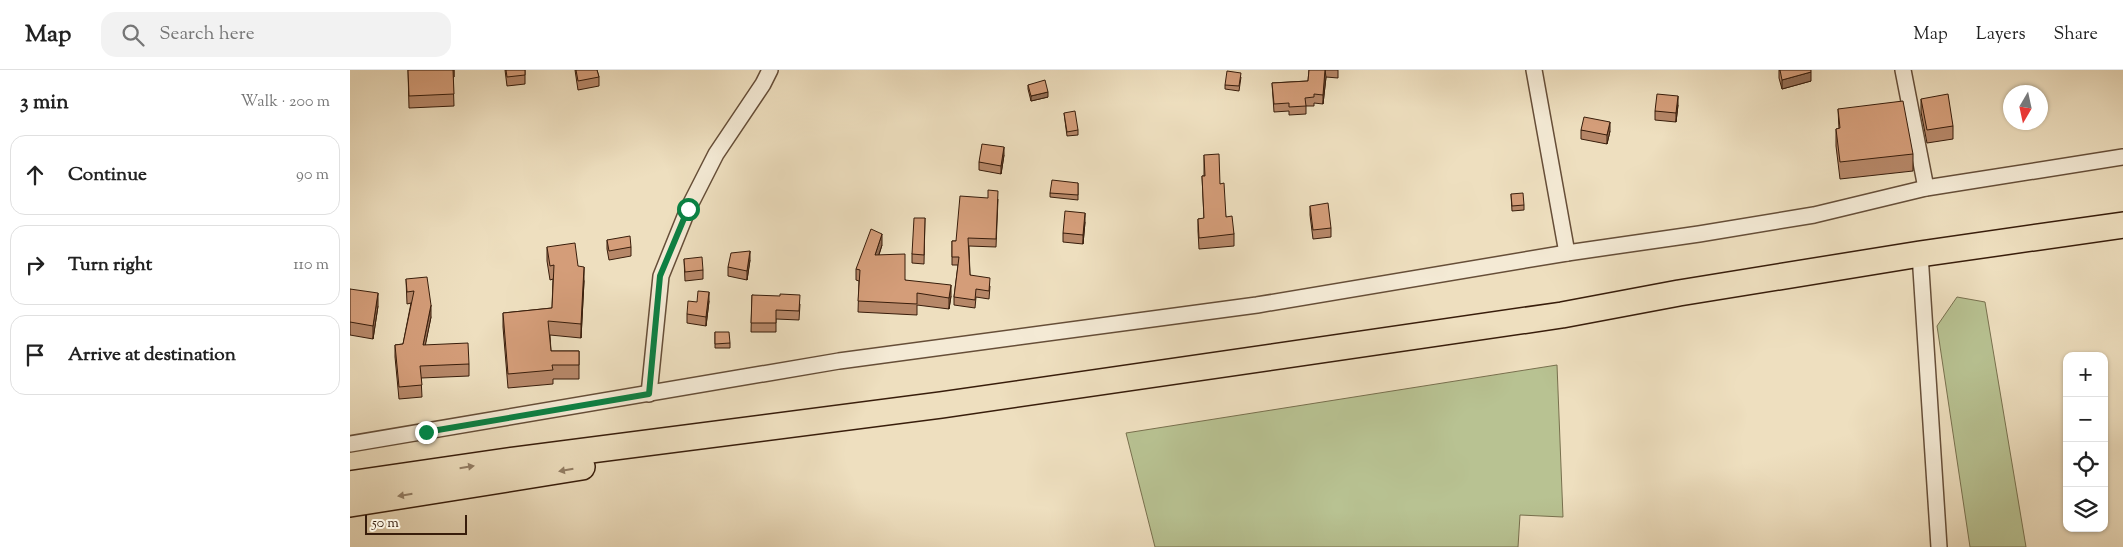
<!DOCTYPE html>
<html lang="en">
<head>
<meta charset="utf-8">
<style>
  body { margin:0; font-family:"Sorts Mill Goudy",serif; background:#f2f2f2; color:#222 }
  .controls { position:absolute; right:15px; bottom:15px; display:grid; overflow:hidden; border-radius:10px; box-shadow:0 1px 4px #0004 }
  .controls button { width:45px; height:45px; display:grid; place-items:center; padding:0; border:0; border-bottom:1px solid #e0e0e0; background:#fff; color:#222; font:25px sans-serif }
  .compass { position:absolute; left:1653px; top:15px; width:45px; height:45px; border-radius:50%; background:#fff; box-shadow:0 1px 4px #0004; rotate:189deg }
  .scale { position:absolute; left:15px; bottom:12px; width:102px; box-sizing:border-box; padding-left:5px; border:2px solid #381d0b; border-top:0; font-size:14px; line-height:18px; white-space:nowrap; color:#381d0b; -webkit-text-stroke:4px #f4ead5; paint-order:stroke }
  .stop { position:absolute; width:15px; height:15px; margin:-11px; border:4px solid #0b8043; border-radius:50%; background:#fff }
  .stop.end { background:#0b8043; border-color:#fff; box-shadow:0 1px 5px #0008 }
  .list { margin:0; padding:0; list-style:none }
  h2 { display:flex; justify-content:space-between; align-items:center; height:65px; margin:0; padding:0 20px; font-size:21px }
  h2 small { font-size:16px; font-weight:400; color:#767676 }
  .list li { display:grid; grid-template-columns:32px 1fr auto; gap:15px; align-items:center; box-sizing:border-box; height:80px; margin:0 10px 10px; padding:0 10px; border:1px solid #e0e0e0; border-radius:15px }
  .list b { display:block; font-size:19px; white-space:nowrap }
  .list em { font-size:16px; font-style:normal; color:#767676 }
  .icon { flex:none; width:28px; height:28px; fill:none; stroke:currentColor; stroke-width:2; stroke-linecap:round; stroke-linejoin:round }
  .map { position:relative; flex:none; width:1773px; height:477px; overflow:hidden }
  header { display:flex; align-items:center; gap:30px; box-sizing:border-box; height:70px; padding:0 25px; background:#fff; border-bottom:1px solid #e0e0e0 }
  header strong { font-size:24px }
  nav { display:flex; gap:28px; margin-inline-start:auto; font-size:18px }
  .search { width:350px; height:45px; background:#f2f2f2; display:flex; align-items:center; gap:12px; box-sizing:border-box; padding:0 18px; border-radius:15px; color:#767676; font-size:19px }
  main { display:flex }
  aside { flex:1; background:#fff }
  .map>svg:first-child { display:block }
  .green { fill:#b8c292; stroke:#78704e }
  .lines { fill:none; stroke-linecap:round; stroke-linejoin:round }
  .minor-casing { stroke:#664e38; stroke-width:18 }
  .trunk-casing { stroke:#381d0b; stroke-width:28 }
  .minor { stroke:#f4ead5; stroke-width:15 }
  .trunk { stroke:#eedfbf; stroke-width:25 }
  .wall { fill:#b68768; stroke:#381d0b }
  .shaded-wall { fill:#946e55; stroke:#381d0b }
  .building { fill:#d49d79; stroke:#381d0b }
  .oneway { fill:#937e65 }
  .route { stroke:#0b8043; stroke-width:6 }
</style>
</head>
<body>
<header>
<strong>Map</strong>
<div class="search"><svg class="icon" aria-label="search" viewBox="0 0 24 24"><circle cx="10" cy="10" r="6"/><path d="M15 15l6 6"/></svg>Search here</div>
<nav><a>Map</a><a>Layers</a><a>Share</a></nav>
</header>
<main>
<aside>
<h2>3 min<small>Walk · 200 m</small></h2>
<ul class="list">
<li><svg class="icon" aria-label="ahead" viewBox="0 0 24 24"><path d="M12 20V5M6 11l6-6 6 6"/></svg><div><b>Continue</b></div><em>90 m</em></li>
<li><svg class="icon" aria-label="right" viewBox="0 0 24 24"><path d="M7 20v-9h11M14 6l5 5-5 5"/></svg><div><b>Turn right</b></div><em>110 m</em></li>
<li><svg class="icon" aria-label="arrive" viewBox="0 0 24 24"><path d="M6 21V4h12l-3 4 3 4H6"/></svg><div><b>Arrive at destination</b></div></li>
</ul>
</aside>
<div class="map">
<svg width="1773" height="477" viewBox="0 0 1773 477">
  <rect width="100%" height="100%" fill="#eedfbf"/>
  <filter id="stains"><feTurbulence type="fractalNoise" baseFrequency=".004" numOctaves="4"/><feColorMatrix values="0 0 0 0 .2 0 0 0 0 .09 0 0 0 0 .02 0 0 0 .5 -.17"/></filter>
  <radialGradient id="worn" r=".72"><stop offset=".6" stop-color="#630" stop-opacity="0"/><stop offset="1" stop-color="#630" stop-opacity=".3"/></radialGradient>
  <g class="green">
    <path d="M 1607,227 L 1635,232 L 1676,477 L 1620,477 L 1587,256 Z"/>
    <path d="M 1207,295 L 1213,447 L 1170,445 L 1168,477 L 805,477 L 776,363 Z"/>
  </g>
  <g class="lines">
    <defs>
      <g id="minor">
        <path d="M 1184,0 L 1217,183"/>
        <path d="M 1553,0 L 1576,118"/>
        <path d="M 1570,184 L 1589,477"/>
        <path d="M 299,324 L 311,206 L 338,139 L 366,84 L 413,14 L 420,0"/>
        <path d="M 0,374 L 489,291 L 907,235 L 1217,183 L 1349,164 L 1464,145 L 1576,118 L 1773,87"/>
      </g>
      <g id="trunk">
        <path d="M 0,414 L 164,390 L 591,335 L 1212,245 L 1329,223 L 1570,184 L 1773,155"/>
        <path d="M 0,434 L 232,397"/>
      </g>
    </defs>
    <use href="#minor" class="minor-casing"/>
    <use href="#trunk" class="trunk-casing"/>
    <use href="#minor" class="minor"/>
    <use href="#trunk" class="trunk"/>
  </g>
  <g class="wall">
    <path d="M 58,0 L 104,0 L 104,7 L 103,8 L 104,36 L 59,38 Z"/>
    <path d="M 155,0 L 175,0 L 175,14 L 157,16 Z"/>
    <path d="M 225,0 L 247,0 L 249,7 L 249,16 L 228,20 Z"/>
    <path d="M 959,0 L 988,0 L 988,8 L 976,7 L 973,34 L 964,33 L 964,36 L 956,36 L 956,44 L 939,45 L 939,41 L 924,42 L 922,13 L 958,11 Z"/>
    <path d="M 1429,0 L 1461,11 L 1432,19 L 1429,8 Z"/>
    <path d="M 891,7 L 889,21 L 875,19 L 875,15 Z"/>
    <path d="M 678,15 L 698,27 L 681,31 L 678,19 Z"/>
    <path d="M 1571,29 L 1603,56 L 1603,69 L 1577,73 L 1571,42 Z"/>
    <path d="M 1328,35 L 1326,52 L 1305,50 L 1305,41 Z"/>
    <path d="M 1488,39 L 1563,84 L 1563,101 L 1490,109 L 1486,76 L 1486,59 L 1489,59 Z"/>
    <path d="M 714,43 L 728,60 L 728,65 L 717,66 Z"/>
    <path d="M 1231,60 L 1260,61 L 1257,74 L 1231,69 Z"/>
    <path d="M 654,85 L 651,104 L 629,100 L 629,92 Z"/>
    <path d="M 854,85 L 870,114 L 876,147 L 884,164 L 884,176 L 849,179 L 848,161 L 848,149 L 854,149 L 852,106 L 854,106 Z"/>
    <path d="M 728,113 L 728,130 L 700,127 L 700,123 Z"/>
    <path d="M 1161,124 L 1174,135 L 1174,140 L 1162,141 Z"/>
    <path d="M 648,129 L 646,177 L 619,176 L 620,205 L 640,216 L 639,229 L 626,227 L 625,238 L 604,235 L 604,227 L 608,195 L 602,195 L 602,171 L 606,171 Z"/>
    <path d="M 960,136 L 981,158 L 981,167 L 963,169 L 960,145 Z"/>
    <path d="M 575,148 L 574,194 L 562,193 L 562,184 Z"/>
    <path d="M 735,152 L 733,174 L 713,172 L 713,163 Z"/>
    <path d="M 257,170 L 281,177 L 281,186 L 259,190 L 257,179 Z"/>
    <path d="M 532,175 L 529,185 L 555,210 L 601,226 L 599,239 L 567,235 L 567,245 L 508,242 L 509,211 L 506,210 L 506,199 Z"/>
    <path d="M 197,177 L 228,196 L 234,211 L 231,268 L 200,265 L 201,281 L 229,281 L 229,309 L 203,309 L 203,314 L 158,318 L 153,257 L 153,243 L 202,238 L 203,209 L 200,210 L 197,191 Z"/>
    <path d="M 334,189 L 353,200 L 353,209 L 335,211 Z"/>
    <path d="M 400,190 L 397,210 L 378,206 L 378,197 Z"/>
    <path d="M 56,209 L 81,247 L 75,275 L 119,294 L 119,306 L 71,308 L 72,327 L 49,329 L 45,287 L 45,275 L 53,274 L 61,233 L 57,234 Z"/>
    <path d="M 0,219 L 28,236 L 23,269 L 0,265 Z"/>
    <path d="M 402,225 L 450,234 L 449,250 L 426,249 L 426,262 L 401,262 Z"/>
    <path d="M 359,231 L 356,256 L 337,253 L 337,244 L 347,232 Z"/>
    <path d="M 365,262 L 380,273 L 380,278 L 365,278 Z"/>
  </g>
  <g class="shaded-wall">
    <path d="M 102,0 L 104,0 L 104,7 L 102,8 Z"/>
    <path d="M 975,0 L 976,7 L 973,34 L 973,25 Z"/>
    <path d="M 1461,2 L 1461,11 L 1432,19 L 1432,10 Z"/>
    <path d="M 698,22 L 698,27 L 681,31 L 681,26 Z"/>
    <path d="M 1328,26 L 1328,35 L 1326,52 L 1326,43 Z"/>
    <path d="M 1260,52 L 1260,61 L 1257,74 L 1257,65 Z"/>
    <path d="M 654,77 L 654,85 L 651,104 L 651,96 Z"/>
    <path d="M 735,143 L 735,152 L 733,174 L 733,165 Z"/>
    <path d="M 532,164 L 532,175 L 525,196 L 525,185 Z"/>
    <path d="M 400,181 L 400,190 L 397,210 L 397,201 Z"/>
    <path d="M 234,197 L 234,211 L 231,268 L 231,254 Z"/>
    <path d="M 601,215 L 601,226 L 599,239 L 599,228 Z"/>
    <path d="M 359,222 L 359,231 L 356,256 L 356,247 Z"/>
    <path d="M 28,223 L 28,236 L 23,269 L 23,256 Z"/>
    <path d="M 81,235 L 81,247 L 73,287 L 73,275 Z"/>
  </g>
  <g class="building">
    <path d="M 58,0 L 103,0 L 104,24 L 59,26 Z"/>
    <path d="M 156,0 L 175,0 L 175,5 L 157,7 Z"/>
    <path d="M 226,0 L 247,0 L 249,7 L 228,11 Z"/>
    <path d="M 959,0 L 975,0 L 973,25 L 964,24 L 964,27 L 955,28 L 956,36 L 939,37 L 939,33 L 924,34 L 922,13 L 958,11 Z"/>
    <path d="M 1430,0 L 1461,0 L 1461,2 L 1432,10 Z"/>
    <path d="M 877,1 L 891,3 L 889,16 L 875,15 Z"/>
    <path d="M 695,10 L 698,22 L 681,26 L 678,15 Z"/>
    <path d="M 1307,24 L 1328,26 L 1326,43 L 1305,41 Z"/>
    <path d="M 1598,24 L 1603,56 L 1577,60 L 1571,29 Z"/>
    <path d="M 1553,31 L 1563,84 L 1490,92 L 1486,59 L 1490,58 L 1488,39 Z"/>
    <path d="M 725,41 L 728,60 L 717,62 L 714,43 Z"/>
    <path d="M 1234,47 L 1260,52 L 1257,65 L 1231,60 Z"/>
    <path d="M 632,74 L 654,77 L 651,96 L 629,92 Z"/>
    <path d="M 869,84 L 870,114 L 874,113 L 876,147 L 882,146 L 884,164 L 849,168 L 848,149 L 854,148 L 852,106 L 855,106 L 854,85 Z"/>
    <path d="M 702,110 L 728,113 L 728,125 L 700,123 Z"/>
    <path d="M 638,120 L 648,121 L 646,169 L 618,168 L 620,205 L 640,208 L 639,221 L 626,219 L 625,230 L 604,227 L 609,187 L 602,187 L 602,171 L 606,171 L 610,126 L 638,128 Z"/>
    <path d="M 1173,123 L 1174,135 L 1162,136 L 1161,124 Z"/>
    <path d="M 978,133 L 981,158 L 963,160 L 960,136 Z"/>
    <path d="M 715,141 L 735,143 L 733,165 L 713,163 Z"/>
    <path d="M 564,148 L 575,148 L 574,185 L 562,184 Z"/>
    <path d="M 521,159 L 532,164 L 525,185 L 555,184 L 555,210 L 601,215 L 599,228 L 567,223 L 567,234 L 508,231 L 510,200 L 506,199 Z"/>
    <path d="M 280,166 L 281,177 L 259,181 L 257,170 Z"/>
    <path d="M 225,173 L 228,196 L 234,197 L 231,254 L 198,251 L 201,281 L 229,281 L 229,295 L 202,295 L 203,300 L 158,304 L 153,243 L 202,238 L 204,195 L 200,196 L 197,177 Z"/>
    <path d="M 400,181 L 397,201 L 378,197 L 381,183 Z"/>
    <path d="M 352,187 L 353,200 L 335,202 L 334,189 Z"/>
    <path d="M 77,207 L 81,235 L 73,275 L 118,273 L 119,294 L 70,296 L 72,315 L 49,317 L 45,275 L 53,274 L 64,221 L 57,222 L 56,209 Z"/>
    <path d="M 0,219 L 28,223 L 23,256 L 0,252 Z"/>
    <path d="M 348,221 L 359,222 L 356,247 L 337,244 L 338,231 L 347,232 Z"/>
    <path d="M 430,224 L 450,225 L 449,241 L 426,240 L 426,253 L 401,253 L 402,225 L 430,226 Z"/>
    <path d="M 365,262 L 379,262 L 380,273 L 365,274 Z"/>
  </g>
  <defs><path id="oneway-solid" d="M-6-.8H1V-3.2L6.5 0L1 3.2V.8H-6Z" transform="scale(1.25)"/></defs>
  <g class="oneway">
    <use href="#oneway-solid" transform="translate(117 397) rotate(-9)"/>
    <use href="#oneway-solid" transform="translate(216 400) rotate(170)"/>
    <use href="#oneway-solid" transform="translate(55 425) rotate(171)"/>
  </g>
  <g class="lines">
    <path class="route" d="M 76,362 L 299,324 L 310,206 L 338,139"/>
  </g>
  <rect width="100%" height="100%" filter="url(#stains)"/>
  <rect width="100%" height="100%" fill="url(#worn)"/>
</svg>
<div class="controls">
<button>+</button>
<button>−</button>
<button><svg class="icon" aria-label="locate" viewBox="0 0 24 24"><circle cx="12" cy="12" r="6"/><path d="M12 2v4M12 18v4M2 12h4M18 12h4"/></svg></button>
<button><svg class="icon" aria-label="layers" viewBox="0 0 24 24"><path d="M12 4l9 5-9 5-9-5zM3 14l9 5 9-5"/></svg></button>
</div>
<svg class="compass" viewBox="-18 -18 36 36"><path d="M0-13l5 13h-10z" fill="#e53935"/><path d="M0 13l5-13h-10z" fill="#767676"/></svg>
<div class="scale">50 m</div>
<div class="stop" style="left:338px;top:139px"></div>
<div class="stop end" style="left:76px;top:362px"></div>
</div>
</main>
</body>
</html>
